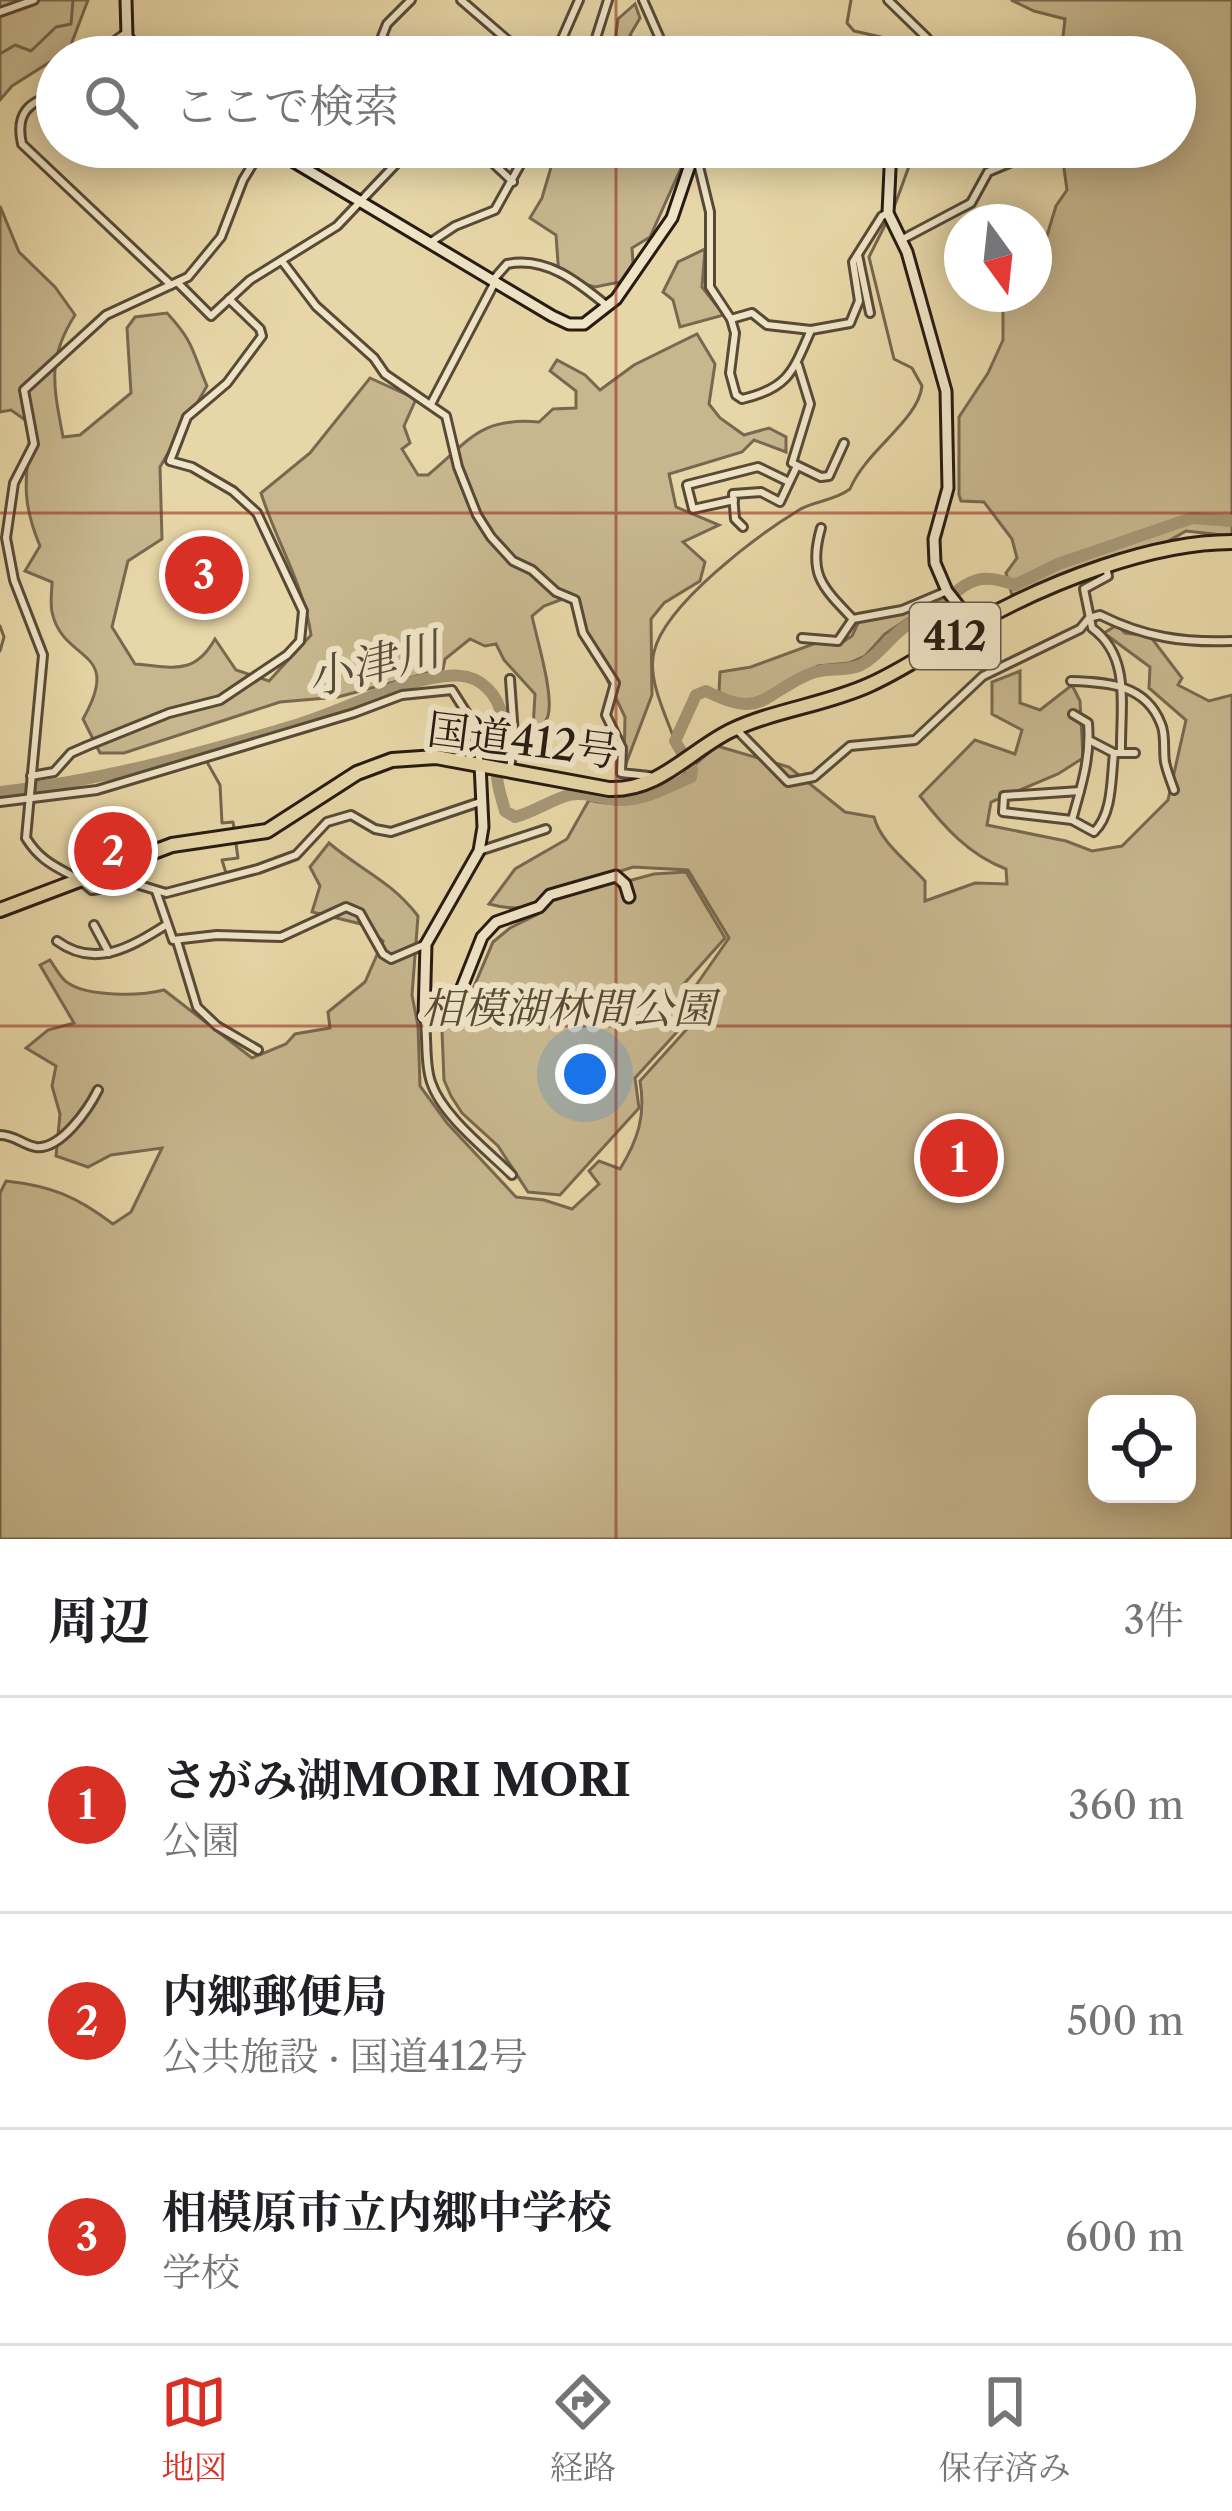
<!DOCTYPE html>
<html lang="ja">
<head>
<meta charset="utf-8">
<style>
  body { margin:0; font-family:"Libre Caslon Text","Noto Serif JP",serif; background:#f2f2f2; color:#202124 }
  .controls { position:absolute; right:36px; bottom:36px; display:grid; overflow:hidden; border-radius:24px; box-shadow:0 6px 30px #0003 }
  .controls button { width:108px; height:108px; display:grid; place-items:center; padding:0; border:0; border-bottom:3px solid #e0e0e0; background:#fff; color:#202124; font:60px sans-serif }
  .compass { position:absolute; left:944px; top:204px; width:108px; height:108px; border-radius:50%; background:#fff; box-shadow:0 6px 30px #0003; rotate:165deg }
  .you { position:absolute; left:585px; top:1074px; width:42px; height:42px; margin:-30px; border:9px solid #fff; border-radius:50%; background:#1a73e8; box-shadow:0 0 0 18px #1a73e833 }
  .badge { display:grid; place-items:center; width:78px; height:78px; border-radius:50%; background:#d93025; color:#fff; font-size:39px; font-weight:700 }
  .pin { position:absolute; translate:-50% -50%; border:6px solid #fff; box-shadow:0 3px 12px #0006 }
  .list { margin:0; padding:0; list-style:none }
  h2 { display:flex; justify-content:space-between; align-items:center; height:156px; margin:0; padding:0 48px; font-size:51px }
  h2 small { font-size:39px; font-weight:400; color:#757577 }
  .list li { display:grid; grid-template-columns:78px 1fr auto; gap:36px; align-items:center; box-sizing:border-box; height:216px; padding:0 48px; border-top:3px solid #e0e0e0 }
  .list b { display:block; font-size:45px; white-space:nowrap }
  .list p { margin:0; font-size:39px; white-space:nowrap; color:#757577 }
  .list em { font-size:39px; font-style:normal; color:#757577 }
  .icon { flex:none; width:66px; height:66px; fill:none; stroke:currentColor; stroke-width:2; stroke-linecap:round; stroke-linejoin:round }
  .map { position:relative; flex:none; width:1232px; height:1539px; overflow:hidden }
  .search { position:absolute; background:#fff; box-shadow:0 6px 30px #0003; left:36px; right:36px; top:36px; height:132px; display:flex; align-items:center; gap:30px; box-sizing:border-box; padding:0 42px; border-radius:66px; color:#757577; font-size:45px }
  .sheet { height:804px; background:#fff }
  nav { display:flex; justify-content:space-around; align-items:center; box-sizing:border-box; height:168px; border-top:3px solid #e0e0e0; background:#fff; font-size:33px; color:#757577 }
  nav a { display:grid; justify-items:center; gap:6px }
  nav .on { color:#d93025 }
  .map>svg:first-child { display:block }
  .green { fill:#c7b68e; stroke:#786850; stroke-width:3; fill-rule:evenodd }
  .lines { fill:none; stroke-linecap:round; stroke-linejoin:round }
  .stream { stroke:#74654d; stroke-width:3 }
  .river { stroke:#a69674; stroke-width:12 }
  .street-casing { stroke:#584a37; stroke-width:12 }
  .secondary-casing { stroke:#281b12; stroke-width:15 }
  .highway-casing { stroke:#281b12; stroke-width:18 }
  .street { stroke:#efe4c6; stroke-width:6 }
  .secondary { stroke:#efe4c6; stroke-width:9 }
  .highway { stroke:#e7d6a7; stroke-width:12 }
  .grid { fill:none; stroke:#8f2418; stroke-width:3; stroke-opacity:0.55 }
  .labels { text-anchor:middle; stroke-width:12; stroke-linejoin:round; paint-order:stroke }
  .shield { fill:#efe4c6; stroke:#645748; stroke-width:3 }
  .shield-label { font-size:39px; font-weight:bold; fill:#281b12 }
  .street-label { font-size:42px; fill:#281b12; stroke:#efe4c6 }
  .park-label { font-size:42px; font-style:italic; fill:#584a37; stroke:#efe4c6 }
  .water-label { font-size:45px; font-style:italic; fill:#5a4c39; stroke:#efe4c6 }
</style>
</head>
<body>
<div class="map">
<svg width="1232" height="1539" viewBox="0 0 1232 1539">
  <rect width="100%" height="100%" fill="#e7d6a7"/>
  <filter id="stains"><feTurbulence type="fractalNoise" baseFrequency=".00167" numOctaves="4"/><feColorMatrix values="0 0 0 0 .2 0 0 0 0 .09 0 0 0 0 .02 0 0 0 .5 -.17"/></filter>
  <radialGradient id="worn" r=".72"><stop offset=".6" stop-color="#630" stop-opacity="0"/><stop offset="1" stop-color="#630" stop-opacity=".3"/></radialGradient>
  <g class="green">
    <path d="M 0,0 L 88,0 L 69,50 L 12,86 L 0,100 Z"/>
    <path d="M 1011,0 L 1232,0 L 1232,536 L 1186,531 L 1163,544 L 1012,595 L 1006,573 L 1017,558 L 1012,539 L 984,502 L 961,501 L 959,495 L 959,417 L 988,373 L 1003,340 L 1003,294 L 1034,294 L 1034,251 L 1043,249 L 1056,206 L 1067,190 L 1061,147 L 1175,147 L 1175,57 L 1048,57 L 1063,37 L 1065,19 L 1034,11 Z"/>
    <path d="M 635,4 L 640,18 L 630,35 L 645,53 L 643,57 L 613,57 L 618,19 Z"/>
    <path d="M 557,147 L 683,147 L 685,159 L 650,237 L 632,248 L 633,263 L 620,282 L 595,287 L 559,277 L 556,235 L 530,218 L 542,198 Z"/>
    <path d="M 0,206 L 19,252 L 55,287 L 75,315 C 46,360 54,388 63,437 L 80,435 L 131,393 L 127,328 L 135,317 L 167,313 C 194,342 192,351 207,386 L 160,467 L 162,539 L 128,561 L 112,627 L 135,664 C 173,667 194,676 215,639 L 236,670 L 269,681 L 311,635 C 304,585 276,541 261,493 L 310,453 L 370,378 L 416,399 L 404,426 L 410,443 L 402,449 L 418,475 L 428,475 C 470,440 480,417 539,422 L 553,409 L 576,408 L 576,391 L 550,371 L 557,360 L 585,375 L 600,390 L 634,365 L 697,334 L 715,364 L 709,404 L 720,418 L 744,435 L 769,428 L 786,437 L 786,452 L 754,440 L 742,452 L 669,474 L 676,507 L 719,525 L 683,542 L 705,562 L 700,581 L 664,603 L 651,619 L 652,695 L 624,769 L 625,717 L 568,597 L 544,606 L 532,616 C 537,640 554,694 548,716 C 545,725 540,726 533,729 L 535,694 L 504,660 L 496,644 L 485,646 L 470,639 L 445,659 L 443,669 L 338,697 L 280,702 L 124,753 L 100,753 L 83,719 C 124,647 63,664 52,612 C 50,603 52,591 52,582 L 25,571 L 40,546 C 19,496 27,475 31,424 L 11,410 L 0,412 Z"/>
    <path d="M 705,249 L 702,287 L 724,315 L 680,327 L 673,300 L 663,292 L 678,262 Z"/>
    <path d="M 926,599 L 937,600 L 885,634 L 865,656 L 849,663 L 818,666 L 766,697 L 742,703 L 719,692 L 720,672 L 751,667 L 816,643 L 838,645 L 852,636 L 860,619 L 902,612 Z"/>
    <path d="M 1117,625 L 1125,633 L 1150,636 L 1182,678 L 1178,685 L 1209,701 L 1232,695 L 1232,1539 L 0,1539 L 0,1193 L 6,1181 C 51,1186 76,1196 113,1224 L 131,1212 L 162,1148 L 111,1155 L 88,1167 L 56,1156 L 60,1114 L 52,1086 L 56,1066 L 26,1048 L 48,1030 L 74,1023 L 40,965 L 50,960 C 55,967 61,979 68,983 C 89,997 140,996 164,990 L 252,1058 L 286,1044 L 295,1034 L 330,1028 L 328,1012 L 365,982 L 383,941 L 361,924 L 312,912 L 320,886 L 310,867 L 329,843 C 362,871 390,880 418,916 L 412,995 L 418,1026 L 420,1086 L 447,1123 L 516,1197 L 544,1200 L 572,1209 L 599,1184 L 589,1171 L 599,1161 L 620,1169 C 638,1140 646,1115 640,1081 L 696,1019 L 692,991 L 729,938 L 688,870 L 633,867 L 550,894 C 534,911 511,910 489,904 L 515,869 L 567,839 L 589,800 C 654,815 669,784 717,746 L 789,767 L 845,812 L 874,817 C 881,843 907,861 925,881 L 925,901 L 975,883 L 1007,884 L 1006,869 C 969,855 944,827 920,796 L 975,740 L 1015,754 L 1022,730 L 992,714 L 992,682 L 1020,671 L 1020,703 L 1040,710 L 1072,685 L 1080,701 L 1083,758 L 1058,774 L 991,802 L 987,825 L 1066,841 L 1092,851 L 1122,846 L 1168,800 L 1186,720 L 1149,688 L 1150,667 L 1104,633 ZM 1097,1404 L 1187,1404 L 1187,1494 L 1097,1494 Z"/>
    <path d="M 686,872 L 725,938 L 683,985 L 687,1021 L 635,1078 L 639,1108 L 560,1195 L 528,1192 L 498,1146 L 462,1113 L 451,1096 L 444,1080 L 442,1031 L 464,1010 L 493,942 L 510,928 L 538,914 L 551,897 L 612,880 L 621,883 L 654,874 Z"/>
  </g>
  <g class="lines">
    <g class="stream">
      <path d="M 851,0 L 847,23 L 854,31 L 881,37 L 902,57"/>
      <path d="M 0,54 L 15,45 L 31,51 L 56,27 L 71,24 L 73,0"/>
      <path d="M 892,213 L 916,147"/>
      <path d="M 0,626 L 4,637 L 0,651"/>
      <path d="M 675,741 C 666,716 647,679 654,652 C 665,604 758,535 799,510 C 814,501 834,501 850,489 C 866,450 918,421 922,386 L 912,368 L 894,359 L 869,257 L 887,221"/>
      <path d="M 198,751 L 200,753"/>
      <path d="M 207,762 L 220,785 L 222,823 L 233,822 L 234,828"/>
      <path d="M 226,873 L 222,860 L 238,858 L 236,844"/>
    </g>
    <path class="river" d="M 0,792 C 99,781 200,754 296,725 C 340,712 382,688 427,679 C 448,675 470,671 487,688 C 513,713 498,743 497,775 C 497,786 502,799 505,811 L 515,817 C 535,812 550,800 569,795 C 586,791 601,799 617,800 C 644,801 668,787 691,777 L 692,769 L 675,741 L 696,695 L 706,691 C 761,719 761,696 807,675 C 825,666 844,673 861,665 C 877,657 888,640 902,629 C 912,621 924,617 934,609 C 966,586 972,569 1015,585 L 1058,564 L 1192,518 L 1232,521"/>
    <defs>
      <g id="street">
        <path d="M 461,0 L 527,57"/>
        <path d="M 643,0 L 668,57"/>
        <path d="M 888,0 L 927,38 L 934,57"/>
        <path d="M 0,12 L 34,0"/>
        <path d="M 93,57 L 127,32"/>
        <path d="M 374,57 L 387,24 L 411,0"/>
        <path d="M 495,57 L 507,43"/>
        <path d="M 554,57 L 579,0"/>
        <path d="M 590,57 L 608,0"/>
        <path d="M 57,94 C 29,101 15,113 22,144 L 171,285"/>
        <path d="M 263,147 L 243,180 L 221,237 L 188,277 L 106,315 L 24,390 L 34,444 L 14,483 L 6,538 L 14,580 L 43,655 L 26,838 C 46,870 68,868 92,890 L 136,884 L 166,893 L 258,869 L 296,855 L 327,822 L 351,815 L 375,829 L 391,832 L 483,801"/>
        <path d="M 476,147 L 513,182"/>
        <path d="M 695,150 L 710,212 L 710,287 L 731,319 L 735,333 L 730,373 L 736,395 L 742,399 C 789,388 793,371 811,330 L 850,323 L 859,301 L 853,262 L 882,216 L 888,213"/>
        <path d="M 294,159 L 298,147"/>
        <path d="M 901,240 L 971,203 L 988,172 L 1026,156 L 1035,147"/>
        <path d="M 431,242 L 455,226 L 495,210 L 530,147"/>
        <path d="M 858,255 L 870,313"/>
        <path d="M 282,261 L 316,306 L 374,358 L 385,374 L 446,416 L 458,467 L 477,515 L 491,537 L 513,561 L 532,570 L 556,592 L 575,600 L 583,633 L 615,683 L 606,715 L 622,748 L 621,773 L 649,776"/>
        <path d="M 493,280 L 507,264 C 546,256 578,282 606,305"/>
        <path d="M 178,283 L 211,316 L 250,280 L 337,226 L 412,147"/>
        <path d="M 731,319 L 752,313 L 767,325 L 811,330"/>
        <path d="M 798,365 L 810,404 L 792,463 L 821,477 L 829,476 L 844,443"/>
        <path d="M 431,404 L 495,282"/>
        <path d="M 734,500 L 693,509 L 687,485 L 758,467 L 789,482"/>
        <path d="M 743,527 L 735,519 L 733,494 L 761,492 L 780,502 L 796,468"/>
        <path d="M 821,528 C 808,573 821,586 852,618"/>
        <path d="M 1106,567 L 1108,576 L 1084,589 L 1092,628 C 1132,657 1120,708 1121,753"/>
        <path d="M 802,638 L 838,641 L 853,619 L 902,610 L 947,591"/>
        <path d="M 510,679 L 514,735 L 510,770"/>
        <path d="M 1071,681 C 1106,682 1146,684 1161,724 C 1166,735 1163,750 1165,762 C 1167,772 1171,781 1174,790"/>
        <path d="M 736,729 L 788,782 L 814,777 L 850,746 L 915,740 L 983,676 L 1080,629 L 1089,618 L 1100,615 C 1144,637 1183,643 1232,641"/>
        <path d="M 1089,740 L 1114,753 L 1135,753"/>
        <path d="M 31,776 L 54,772 L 71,753 L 87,746 L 169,713 L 220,700 L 287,655 L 300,641 L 303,611 L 257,513 L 233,491 L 192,467 L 170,461 L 187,417 L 227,383 L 262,336 L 260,329 L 229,299"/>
        <path d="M 1080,791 L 1004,796 L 1003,812 L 1072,820 L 1094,832 C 1113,814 1111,778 1114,753"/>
        <path d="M 0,802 L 97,790 L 354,713 L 402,695 L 452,690 L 473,723 L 480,764"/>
        <path d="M 1072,820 C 1081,787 1091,758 1088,723 L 1073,714"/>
        <path d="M 479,851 L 546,829"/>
        <path d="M 156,891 L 173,940 L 217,935 L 281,937 L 346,907 L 360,913 L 383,954 L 391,959 L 426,944"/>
        <path d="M 94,925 L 109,953"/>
        <path d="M 57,941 C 95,969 131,947 166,925"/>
        <path d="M 177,941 L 197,1007 L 217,1026 L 258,1050"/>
        <path d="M 424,1016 C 428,1037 424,1062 431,1082 C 442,1116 487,1150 512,1175"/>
        <path d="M 0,1135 C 15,1135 23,1145 36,1147 C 61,1150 89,1108 98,1090"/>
      </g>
      <g id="secondary">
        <path d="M 126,0 L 127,36 L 139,57"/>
        <path d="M 269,147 L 552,316 L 569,324 L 584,324 L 616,299 L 672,218 L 696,147"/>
        <path d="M 891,147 L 888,213 L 907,252 L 946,391 L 948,488 L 934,539 L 935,563 L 947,591 L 973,624"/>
        <path d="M 480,764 L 483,827 L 479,851 L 426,944 L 424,1016 L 453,1010 L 482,937 L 496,922 L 539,907 L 550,895 L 616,876 L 625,884 L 629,897"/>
      </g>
      <path id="highway" d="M 0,910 L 172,845 L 267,831 L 357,773 L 392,760 L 436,757 L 609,789 C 659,791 688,752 730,731 C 774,710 825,705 869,685 C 909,667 943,642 980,621 C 1050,582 1152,542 1232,542"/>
    </defs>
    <use href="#street" class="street-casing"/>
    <use href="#secondary" class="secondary-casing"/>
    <use href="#highway" class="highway-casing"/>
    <use href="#street" class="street"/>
    <use href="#secondary" class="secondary"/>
    <use href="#highway" class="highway"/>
  </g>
  <path class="grid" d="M 616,0 L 616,57M 616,147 L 616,1539M 0,513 L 1232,513M 0,1026 L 1232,1026"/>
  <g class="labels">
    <rect class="shield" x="910" y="603" width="90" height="66" rx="9"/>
    <g class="shield-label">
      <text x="955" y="650">412</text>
    </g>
    <g class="street-label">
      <text transform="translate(523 740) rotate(7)" y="15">国道412号</text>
    </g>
    <g class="park-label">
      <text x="568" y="1023">相模湖林間公園</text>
    </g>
    <g class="water-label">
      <text transform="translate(373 664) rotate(-14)" y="16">小津川</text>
    </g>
  </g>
  <rect width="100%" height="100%" filter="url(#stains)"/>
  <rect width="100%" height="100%" fill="url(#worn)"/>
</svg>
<div class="controls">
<button><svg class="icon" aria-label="locate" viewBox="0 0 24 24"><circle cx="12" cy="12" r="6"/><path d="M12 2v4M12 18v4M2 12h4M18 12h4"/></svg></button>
</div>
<svg class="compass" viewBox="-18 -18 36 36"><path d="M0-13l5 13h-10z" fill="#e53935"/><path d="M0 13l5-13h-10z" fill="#757577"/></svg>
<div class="you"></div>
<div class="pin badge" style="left:959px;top:1158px">1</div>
<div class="pin badge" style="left:113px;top:851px">2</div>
<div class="pin badge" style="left:204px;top:575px">3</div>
<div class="search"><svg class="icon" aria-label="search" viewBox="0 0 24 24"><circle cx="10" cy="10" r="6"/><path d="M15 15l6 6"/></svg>ここで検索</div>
</div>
<section class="sheet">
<h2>周辺<small>3件</small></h2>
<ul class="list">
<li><span class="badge">1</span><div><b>さがみ湖MORI MORI</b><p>公園</p></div><em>360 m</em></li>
<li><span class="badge">2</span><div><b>内郷郵便局</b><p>公共施設 · 国道412号</p></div><em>500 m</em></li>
<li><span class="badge">3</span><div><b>相模原市立内郷中学校</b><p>学校</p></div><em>600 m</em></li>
</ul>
</section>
<nav>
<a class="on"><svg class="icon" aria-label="map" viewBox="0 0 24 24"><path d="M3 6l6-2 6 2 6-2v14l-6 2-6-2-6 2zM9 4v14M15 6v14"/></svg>地図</a>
<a><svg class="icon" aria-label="directions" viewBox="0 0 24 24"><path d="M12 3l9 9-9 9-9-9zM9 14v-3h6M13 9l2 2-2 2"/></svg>経路</a>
<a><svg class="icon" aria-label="saved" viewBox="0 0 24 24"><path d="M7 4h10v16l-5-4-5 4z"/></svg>保存済み</a>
</nav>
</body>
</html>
